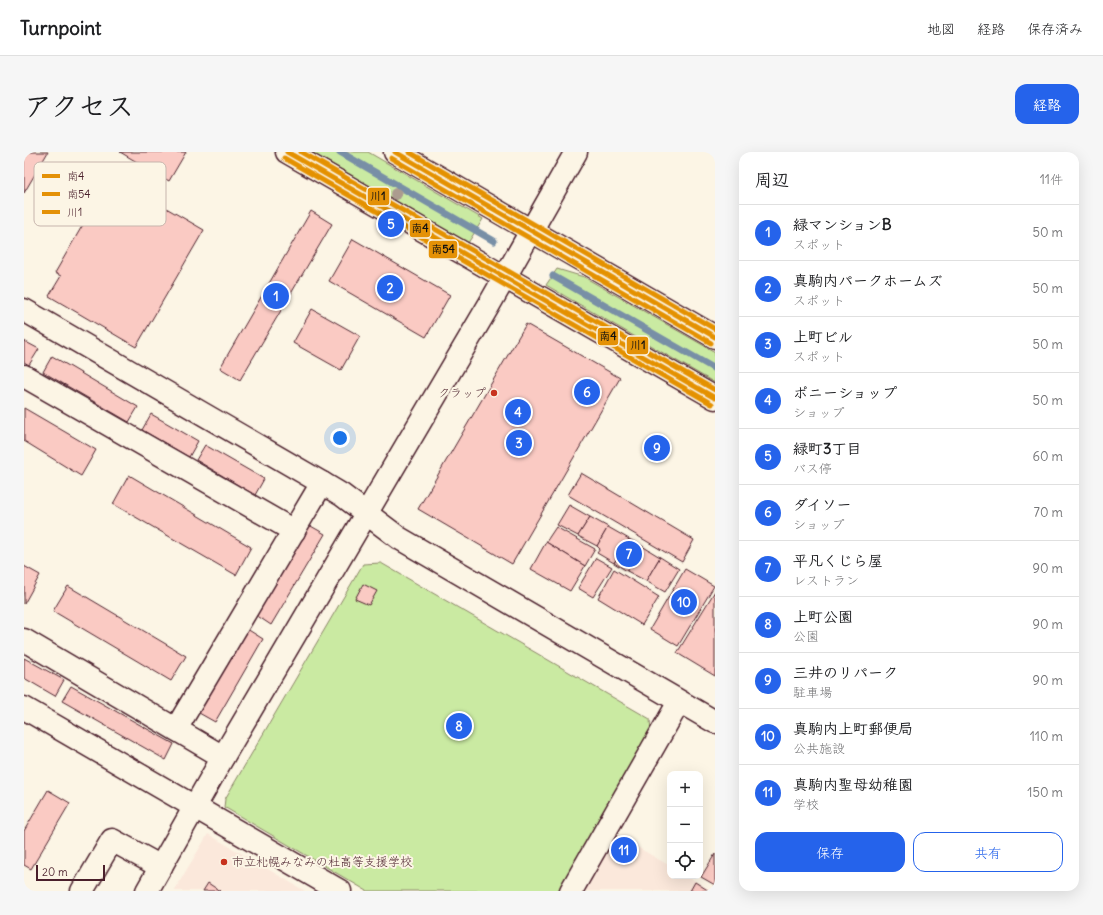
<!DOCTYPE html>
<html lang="ja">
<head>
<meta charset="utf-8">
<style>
  body { margin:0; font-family:Delius,"Klee One",sans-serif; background:#f6f6f6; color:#202124 }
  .controls { position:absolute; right:12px; bottom:12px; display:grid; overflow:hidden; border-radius:8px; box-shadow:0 4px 16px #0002 }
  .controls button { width:36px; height:36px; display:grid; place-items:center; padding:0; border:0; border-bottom:1px solid #e0e0e0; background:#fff; color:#202124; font:20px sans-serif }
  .scale { position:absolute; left:12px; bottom:10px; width:69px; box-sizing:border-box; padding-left:4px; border:2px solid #4a1f2b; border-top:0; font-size:11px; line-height:14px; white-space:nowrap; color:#4a1f2b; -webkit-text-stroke:3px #fcf5e5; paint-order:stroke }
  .you { position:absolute; left:316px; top:286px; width:14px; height:14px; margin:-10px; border:3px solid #fff; border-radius:50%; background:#1a73e8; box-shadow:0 0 0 6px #1a73e833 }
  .badge { display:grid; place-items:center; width:26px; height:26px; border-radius:50%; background:#2563eb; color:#fff; font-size:13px; font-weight:700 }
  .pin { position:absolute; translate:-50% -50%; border:2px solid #fff; box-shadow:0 1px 4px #0006 }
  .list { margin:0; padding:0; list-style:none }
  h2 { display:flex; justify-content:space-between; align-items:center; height:52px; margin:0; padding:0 16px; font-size:17px }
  h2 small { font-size:13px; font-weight:400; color:#757577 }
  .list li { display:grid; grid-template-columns:26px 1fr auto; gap:12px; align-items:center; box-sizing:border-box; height:56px; padding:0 16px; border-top:1px solid #e0e0e0 }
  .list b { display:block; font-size:15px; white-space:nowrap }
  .list p { margin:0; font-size:13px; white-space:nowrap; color:#757577 }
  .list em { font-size:13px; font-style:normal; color:#757577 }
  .actions { display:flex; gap:8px; padding:12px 16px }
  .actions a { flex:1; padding:9px 0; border:1px solid #2563eb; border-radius:12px; text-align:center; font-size:14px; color:#2563eb }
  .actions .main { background:#2563eb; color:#fff }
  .icon { flex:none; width:22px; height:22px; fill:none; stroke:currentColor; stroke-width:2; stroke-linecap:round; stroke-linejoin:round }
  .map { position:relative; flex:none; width:691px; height:739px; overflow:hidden; border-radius:12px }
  header { display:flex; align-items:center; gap:24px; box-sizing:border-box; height:56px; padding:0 20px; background:#fff; border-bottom:1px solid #e0e0e0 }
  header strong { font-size:19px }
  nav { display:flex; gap:22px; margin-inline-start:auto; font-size:14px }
  .intro { display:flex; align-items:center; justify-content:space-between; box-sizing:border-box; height:96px; padding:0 24px }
  h1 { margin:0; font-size:28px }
  .button { padding:10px 18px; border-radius:12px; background:#2563eb; color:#fff; font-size:14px; font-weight:700 }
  main { display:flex; gap:24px; padding:0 24px }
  aside { flex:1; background:#fff; border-radius:12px; box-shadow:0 4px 16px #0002 }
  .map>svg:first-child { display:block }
  .built { fill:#fbe8db }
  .green { fill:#caeaa2; stroke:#8a8466 }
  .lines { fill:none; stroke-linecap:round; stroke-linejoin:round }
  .stream { stroke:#788fa6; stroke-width:7 }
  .building { fill:#facac3; stroke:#4a1f2b }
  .minor-casing { stroke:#4a1f2b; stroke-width:25 }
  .minor { stroke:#fcf5e5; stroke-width:22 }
  .bus-1-casing { stroke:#fcf5e5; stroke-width:8 }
  .bus-2-casing { stroke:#fcf5e5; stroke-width:8 }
  .bus-3-casing { stroke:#fcf5e5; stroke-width:8 }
  .bus-1 { stroke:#e49106; stroke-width:5 }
  .bus-2 { stroke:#e49106; stroke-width:5 }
  .bus-3 { stroke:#e49106; stroke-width:5 }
  .tree { fill:#ac9b8f }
  .poi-dot { fill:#c8321e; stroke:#fcf5e5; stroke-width:1.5 }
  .labels { text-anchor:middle; stroke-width:4; stroke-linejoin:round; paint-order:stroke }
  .poi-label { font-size:12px; fill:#4a1f2b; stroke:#fcf5e5; text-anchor:end }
  .key { fill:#fcf5e5; stroke:#c7b5ad; stroke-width:1 }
  .key-label { font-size:11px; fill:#4a1f2b }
  .line-badge { stroke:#fcf5e5; stroke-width:1.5 }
  .pale-badge-label { font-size:11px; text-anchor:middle; font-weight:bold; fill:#111 }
</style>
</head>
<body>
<header>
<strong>Turnpoint</strong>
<nav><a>地図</a><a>経路</a><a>保存済み</a></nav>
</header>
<div class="intro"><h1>アクセス</h1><a class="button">経路</a></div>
<main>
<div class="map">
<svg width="691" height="739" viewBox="0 0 691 739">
  <rect width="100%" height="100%" fill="#fcf5e5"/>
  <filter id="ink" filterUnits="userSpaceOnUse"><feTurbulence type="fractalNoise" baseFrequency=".025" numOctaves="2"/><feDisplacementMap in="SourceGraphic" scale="8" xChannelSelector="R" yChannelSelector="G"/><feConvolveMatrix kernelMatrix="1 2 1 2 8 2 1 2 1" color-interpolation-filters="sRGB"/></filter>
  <g filter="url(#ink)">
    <g class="built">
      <path d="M 184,682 L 281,739 L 150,739 Z"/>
      <path d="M 591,682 L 646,714 L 646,724 L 663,724 L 688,739 L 558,739 Z"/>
    </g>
    <g class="green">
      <path d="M 287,0 L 344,0 L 459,67 L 444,91 Z"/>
      <path d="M 533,117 L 560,125 L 691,200 L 691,231 L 522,133 Z"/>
      <path d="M 357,411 L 626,567 L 627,580 L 536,739 L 343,739 L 200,655 L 201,647 L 339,412 Z"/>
    </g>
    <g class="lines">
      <g class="stream">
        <path d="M 316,0 L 470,89"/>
        <path d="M 529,124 L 691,217"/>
      </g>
    </g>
    <g class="building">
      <path d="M 0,0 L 24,0 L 0,41 Z"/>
      <path d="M 96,0 L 162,0 L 145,29 Z"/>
      <path d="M 87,24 L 180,78 L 112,195 L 25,144 L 37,124 L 31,121 Z"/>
      <path d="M 287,59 L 308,72 L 216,228 L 196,216 Z"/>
      <path d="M 329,87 L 426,143 L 402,185 L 305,129 Z"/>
      <path d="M 288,157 L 336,184 L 317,218 L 269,191 Z"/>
      <path d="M 502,172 L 596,226 L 488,412 L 394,357 Z"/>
      <path d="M 0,189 L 15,197 L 5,213 L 0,210 Z"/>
      <path d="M 28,204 L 114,255 L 105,270 L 19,220 Z"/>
      <path d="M 0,256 L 72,298 L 57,324 L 0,289 Z"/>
      <path d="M 127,262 L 174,289 L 165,305 L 118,278 Z"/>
      <path d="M 181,293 L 240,327 L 231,343 L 172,308 Z"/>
      <path d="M 557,321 L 670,388 L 658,410 L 544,343 Z"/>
      <path d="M 105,323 L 227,395 L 212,423 L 89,352 Z"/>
      <path d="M 545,353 L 566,365 L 554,384 L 533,373 Z"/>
      <path d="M 566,365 L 584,375 L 573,394 L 554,384 Z"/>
      <path d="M 285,373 L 301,382 L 247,473 L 232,463 Z"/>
      <path d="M 532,375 L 571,397 L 561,414 L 522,390 Z"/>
      <path d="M 584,375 L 605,387 L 590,411 L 573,401 L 576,397 L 573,394 Z"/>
      <path d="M 605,387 L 618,394 L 603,419 L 590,411 Z"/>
      <path d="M 522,390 L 561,414 L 546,439 L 507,417 Z"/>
      <path d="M 618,394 L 636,405 L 622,429 L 603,419 Z"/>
      <path d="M 636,405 L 655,417 L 641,440 L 622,429 Z"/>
      <path d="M 572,406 L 588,415 L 569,445 L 554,436 Z"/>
      <path d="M 0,414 L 16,423 L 0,452 Z"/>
      <path d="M 590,417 L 635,445 L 618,473 L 574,446 Z"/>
      <path d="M 661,417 L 690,434 L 654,494 L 626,477 Z"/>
      <path d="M 339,432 L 353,439 L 345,453 L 331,447 Z"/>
      <path d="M 44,434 L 162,504 L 147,529 L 29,459 Z"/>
      <path d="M 691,439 L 691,524 L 653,501 Z"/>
      <path d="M 223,477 L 239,487 L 191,570 L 175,561 Z"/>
      <path d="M 0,506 L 40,528 L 31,544 L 0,526 Z"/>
      <path d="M 47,534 L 150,592 L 142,608 L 38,549 Z"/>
      <path d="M 24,638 L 46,651 L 7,717 L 0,713 L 0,679 Z"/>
      <path d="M 691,702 L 691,733 L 677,725 Z"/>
      <path d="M 671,730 L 685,739 L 666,739 Z"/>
      <path d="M 184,731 L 196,739 L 179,739 Z"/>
    </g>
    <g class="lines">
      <defs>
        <g id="minor">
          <path d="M 263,0 L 691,246"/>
          <path d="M 371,0 L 691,185"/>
          <path d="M 0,158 L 298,331 L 318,343 L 375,386 L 691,570"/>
          <path d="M 0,224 L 270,379"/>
          <path d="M 0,488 L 199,605"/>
          <path d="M 0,556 L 316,739"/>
          <path d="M 152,577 L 298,331"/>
          <path d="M 58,739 L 88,688 L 137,715"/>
          <path d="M 123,739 L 199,605 L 465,153 L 552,0"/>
          <path d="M 547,739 L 655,550"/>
        </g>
      </defs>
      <use href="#minor" class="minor-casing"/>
      <use href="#minor" class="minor"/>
      <defs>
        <g id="bus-1">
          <path d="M 263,0 L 691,246"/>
          <path d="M 371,0 L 691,185"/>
        </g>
        <g id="bus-2">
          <path d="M 260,6 L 688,252"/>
          <path d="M 367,6 L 687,191"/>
        </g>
        <g id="bus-3">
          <path d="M 277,0 L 691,238"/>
          <path d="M 385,0 L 691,177"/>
        </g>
      </defs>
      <use href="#bus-1" class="bus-1-casing"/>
      <use href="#bus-2" class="bus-2-casing"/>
      <use href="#bus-3" class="bus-3-casing"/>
      <use href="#bus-1" class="bus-1"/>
      <use href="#bus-2" class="bus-2"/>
      <use href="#bus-3" class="bus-3"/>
    </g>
    <circle class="tree" cx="372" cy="42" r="6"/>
  </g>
  <g class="poi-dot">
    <circle cx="470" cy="241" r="4"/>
    <circle cx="200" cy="710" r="4"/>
  </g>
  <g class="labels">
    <g class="poi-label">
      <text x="462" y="245">クラップ</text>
      <text x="208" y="714" text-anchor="start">市立札幌みなみの杜高等支援学校</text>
    </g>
  </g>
  <rect x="10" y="10" width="132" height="64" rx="6" class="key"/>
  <rect x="18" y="22" width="18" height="4" fill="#e49106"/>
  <rect x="18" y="40" width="18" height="4" fill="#e49106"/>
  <rect x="18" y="58" width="18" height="4" fill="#e49106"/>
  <g class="key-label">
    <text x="43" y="28">南4</text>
    <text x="43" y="46">南54</text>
    <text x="43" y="64">川1</text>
  </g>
  <g class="line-badge">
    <rect x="343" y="35" width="23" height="19" rx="4" fill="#e49106"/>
    <rect x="385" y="67" width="22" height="19" rx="4" fill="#e49106"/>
    <rect x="404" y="88" width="30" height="19" rx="4" fill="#e49106"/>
    <rect x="573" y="175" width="22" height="19" rx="4" fill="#e49106"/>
    <rect x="602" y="184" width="23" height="19" rx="4" fill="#e49106"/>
  </g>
  <g class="pale-badge-label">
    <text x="354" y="48">川1</text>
    <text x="396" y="80">南4</text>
    <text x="419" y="101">南54</text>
    <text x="584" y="188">南4</text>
    <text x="614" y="197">川1</text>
  </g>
</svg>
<div class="controls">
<button>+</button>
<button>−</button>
<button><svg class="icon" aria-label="locate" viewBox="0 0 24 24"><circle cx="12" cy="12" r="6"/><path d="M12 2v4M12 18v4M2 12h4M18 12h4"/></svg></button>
</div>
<div class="scale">20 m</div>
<div class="you"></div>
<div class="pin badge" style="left:252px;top:144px">1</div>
<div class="pin badge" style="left:366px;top:136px">2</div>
<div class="pin badge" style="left:495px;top:291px">3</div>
<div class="pin badge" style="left:494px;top:260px">4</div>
<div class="pin badge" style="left:367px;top:72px">5</div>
<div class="pin badge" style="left:563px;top:240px">6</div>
<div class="pin badge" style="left:605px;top:402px">7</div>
<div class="pin badge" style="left:435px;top:574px">8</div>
<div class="pin badge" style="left:633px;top:296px">9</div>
<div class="pin badge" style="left:660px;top:450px">10</div>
<div class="pin badge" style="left:600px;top:698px">11</div>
</div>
<aside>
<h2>周辺<small>11件</small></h2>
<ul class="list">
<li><span class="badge">1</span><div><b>緑マンションB</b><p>スポット</p></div><em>50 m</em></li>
<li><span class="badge">2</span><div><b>真駒内パークホームズ</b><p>スポット</p></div><em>50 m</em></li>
<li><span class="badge">3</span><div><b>上町ビル</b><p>スポット</p></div><em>50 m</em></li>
<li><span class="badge">4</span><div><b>ポニーショップ</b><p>ショップ</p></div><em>50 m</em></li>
<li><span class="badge">5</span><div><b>緑町3丁目</b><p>バス停</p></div><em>60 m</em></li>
<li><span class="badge">6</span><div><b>ダイソー</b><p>ショップ</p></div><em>70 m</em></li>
<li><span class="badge">7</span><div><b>平凡くじら屋</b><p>レストラン</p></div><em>90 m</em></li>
<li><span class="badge">8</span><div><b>上町公園</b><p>公園</p></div><em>90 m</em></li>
<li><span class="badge">9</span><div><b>三井のリパーク</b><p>駐車場</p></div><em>90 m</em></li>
<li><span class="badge">10</span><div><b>真駒内上町郵便局</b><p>公共施設</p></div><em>110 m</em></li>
<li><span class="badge">11</span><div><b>真駒内聖母幼稚園</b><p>学校</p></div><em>150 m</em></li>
</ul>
<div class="actions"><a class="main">保存</a><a>共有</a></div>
</aside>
</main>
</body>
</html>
